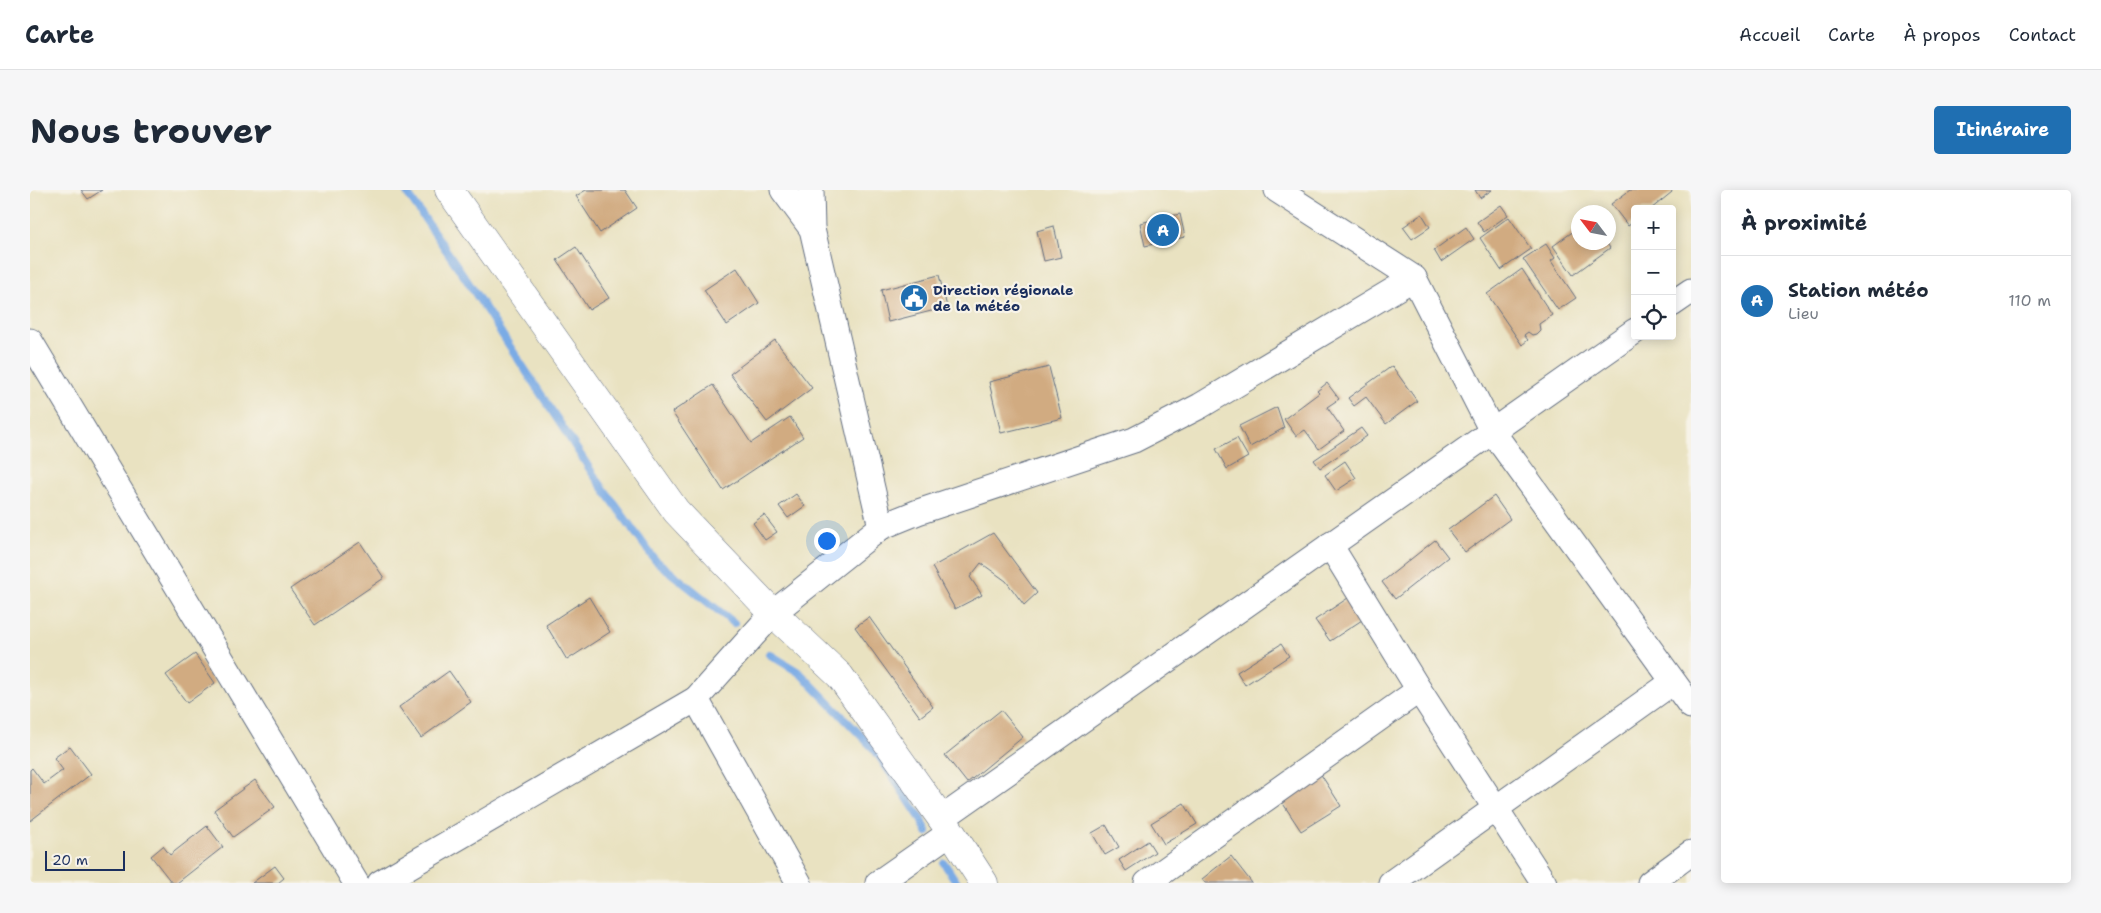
<!DOCTYPE html>
<html lang="fr">
<head>
<meta charset="utf-8">
<style>
  body { margin:0; font-family:"Shantell Sans",sans-serif; background:#f6f6f7; color:#1f2937 }
  .controls { position:absolute; right:15px; top:15px; display:grid; overflow:hidden; border-radius:5px; box-shadow:0 2px 12px #0003 }
  .controls button { width:45px; height:45px; display:grid; place-items:center; padding:0; border:0; border-bottom:1px solid #e0e1e3; background:#fff; color:#1f2937; font:25px sans-serif }
  .compass { position:absolute; left:1541px; top:15px; width:45px; height:45px; border-radius:50%; background:#fff; box-shadow:0 2px 12px #0003; rotate:302deg }
  .scale { position:absolute; left:15px; bottom:12px; width:80px; box-sizing:border-box; padding-left:5px; border:2px solid #1b2f5e; border-top:0; font-size:14px; line-height:18px; white-space:nowrap; color:#1b2f5e; -webkit-text-stroke:4px #f7f3e8; paint-order:stroke }
  .you { position:absolute; left:796px; top:350px; width:18px; height:18px; margin:-12px; border:4px solid #fff; border-radius:50%; background:#1a73e8; box-shadow:0 0 0 8px #1a73e833 }
  .badge { display:grid; place-items:center; width:32px; height:32px; border-radius:50%; background:#1f6fb2; color:#fff; font-size:16px; font-weight:700 }
  .pin { position:absolute; translate:-50% -50%; border:2px solid #fff; box-shadow:0 1px 5px #0006 }
  .list { margin:0; padding:0; list-style:none }
  h2 { display:flex; justify-content:space-between; align-items:center; height:65px; margin:0; padding:0 20px; font-size:21px }
  h2 small { font-size:16px; font-weight:400; color:#747a83 }
  .list li { display:grid; grid-template-columns:32px 1fr auto; gap:15px; align-items:center; box-sizing:border-box; height:90px; padding:0 20px; border-top:1px solid #e0e1e3 }
  .list b { display:block; font-size:19px; white-space:nowrap }
  .list p { margin:0; font-size:16px; white-space:nowrap; color:#747a83 }
  .list em { font-size:16px; font-style:normal; color:#747a83 }
  .icon { flex:none; width:28px; height:28px; fill:none; stroke:currentColor; stroke-width:2; stroke-linecap:round; stroke-linejoin:round }
  .map { position:relative; flex:none; width:1661px; height:693px; overflow:hidden; border-radius:5px }
  header { display:flex; align-items:center; gap:30px; box-sizing:border-box; height:70px; padding:0 25px; background:#fff; border-bottom:1px solid #e0e1e3 }
  header strong { font-size:24px }
  nav { display:flex; gap:28px; margin-inline-start:auto; font-size:18px }
  .intro { display:flex; align-items:center; justify-content:space-between; box-sizing:border-box; height:120px; padding:0 30px }
  h1 { margin:0; font-size:35px }
  .button { padding:12px 22px; border-radius:5px; background:#1f6fb2; color:#fff; font-size:18px; font-weight:700 }
  main { display:flex; gap:30px; padding:0 30px }
  aside { flex:1; background:#fff; border-radius:5px; box-shadow:0 2px 12px #0003 }
  .map>svg:first-child { display:block }
  .lines { fill:none; stroke-linecap:round; stroke-linejoin:round }
  .stream { stroke:#7aabe5; stroke-width:8 }
  .building { fill:#d1ab81 }
  .street-casing { stroke:#636e81; stroke-width:27 }
  .primary-casing { stroke:#636e81; stroke-width:29 }
  .street { stroke:#fff; stroke-width:25 }
  .primary { stroke:#fff; stroke-width:28 }
  .labels { text-anchor:middle; stroke-width:4.5; stroke-linejoin:round; paint-order:stroke }
  .poi-label { font-size:14px; font-weight:bold; fill:#1b2f5e; stroke:#f7f3e8; text-anchor:start }
</style>
</head>
<body>
<header>
<strong>Carte</strong>
<nav><a>Accueil</a><a>Carte</a><a>À propos</a><a>Contact</a></nav>
</header>
<div class="intro"><h1>Nous trouver</h1><a class="button">Itinéraire</a></div>
<main>
<div class="map">
<svg width="1661" height="693" viewBox="0 0 1661 693">
  <rect width="100%" height="100%" fill="#f7f3e8"/>
  <filter id="ink" filterUnits="userSpaceOnUse"><feTurbulence type="fractalNoise" baseFrequency=".02" numOctaves="2"/><feDisplacementMap in="SourceGraphic" scale="10" xChannelSelector="R" yChannelSelector="G"/><feConvolveMatrix kernelMatrix="1 2 1 2 8 2 1 2 1" color-interpolation-filters="sRGB"/></filter>
  <filter id="wash" filterUnits="userSpaceOnUse"><feTurbulence type="fractalNoise" baseFrequency=".0096" numOctaves="4" result="noise"/><feDisplacementMap in="SourceGraphic" scale="20" xChannelSelector="R" yChannelSelector="G"/><feGaussianBlur stdDeviation="1.12" result="paint"/><feColorMatrix in="noise" values="0 0 0 0 0 0 0 0 0 0 0 0 0 0 0 0 0 1.4 0 .05"/><feComposite in="paint" operator="in"/></filter>
  <g filter="url(#wash)">
    <rect width="100%" height="100%" fill="#e9e2c1"/>
    <g class="lines">
      <g class="stream">
        <path d="M 375,0 L 436,89 L 563,284 L 625,370 L 704,433"/>
        <path d="M 739,464 L 770,483 L 845,560 L 891,629 L 897,642"/>
        <path d="M 914,673 L 927,693"/>
      </g>
    </g>
    <g id="blocks">
      <g class="building">
        <path d="M 51,0 L 72,0 L 58,9 Z"/>
        <path d="M 556,0 L 595,0 L 607,18 L 570,43 L 546,6 Z"/>
        <path d="M 1445,0 L 1462,0 L 1450,8 Z"/>
        <path d="M 1600,0 L 1641,0 L 1642,2 L 1621,19 L 1605,19 L 1605,31 L 1598,36 L 1581,14 Z"/>
        <path d="M 1471,15 L 1478,25 L 1454,42 L 1447,32 Z"/>
        <path d="M 1150,24 L 1155,47 L 1115,56 L 1110,33 Z"/>
        <path d="M 1392,24 L 1400,37 L 1382,49 L 1373,37 Z"/>
        <path d="M 1479,27 L 1501,59 L 1471,80 L 1450,48 Z"/>
        <path d="M 1024,36 L 1031,67 L 1014,71 L 1007,41 Z"/>
        <path d="M 1436,37 L 1444,49 L 1411,72 L 1404,60 Z"/>
        <path d="M 1548,38 L 1548,52 L 1576,52 L 1580,58 L 1543,85 L 1523,56 Z"/>
        <path d="M 1516,54 L 1525,68 L 1521,71 L 1546,108 L 1528,120 L 1493,69 Z"/>
        <path d="M 546,57 L 579,108 L 559,120 L 527,70 Z"/>
        <path d="M 707,78 L 729,113 L 697,135 L 674,100 Z"/>
        <path d="M 1492,79 L 1522,125 L 1509,134 L 1510,140 L 1506,144 L 1502,145 L 1498,142 L 1494,145 L 1498,150 L 1492,155 L 1457,104 Z"/>
        <path d="M 909,85 L 917,117 L 858,132 L 851,100 Z"/>
        <path d="M 745,150 L 782,198 L 737,232 L 700,184 Z"/>
        <path d="M 1362,176 L 1387,211 L 1356,234 L 1336,207 L 1324,216 L 1318,208 Z"/>
        <path d="M 1019,177 L 1032,228 L 971,243 L 959,192 Z"/>
        <path d="M 1297,193 L 1309,209 L 1297,217 L 1314,241 L 1289,259 L 1275,240 L 1266,246 L 1254,229 L 1289,203 L 1287,201 Z"/>
        <path d="M 683,195 L 721,253 L 760,227 L 773,247 L 693,300 L 642,222 Z"/>
        <path d="M 1247,217 L 1254,238 L 1220,257 L 1209,236 Z"/>
        <path d="M 1331,238 L 1337,246 L 1290,278 L 1284,270 Z"/>
        <path d="M 1207,248 L 1218,267 L 1197,279 L 1186,259 Z"/>
        <path d="M 1315,271 L 1326,288 L 1306,301 L 1295,285 Z"/>
        <path d="M 766,304 L 775,316 L 758,328 L 749,316 Z"/>
        <path d="M 1464,306 L 1480,329 L 1435,362 L 1418,340 Z"/>
        <path d="M 734,325 L 747,342 L 735,350 L 723,333 Z"/>
        <path d="M 963,343 L 1007,403 L 994,415 L 976,391 L 951,373 L 940,387 L 952,405 L 925,419 L 902,377 Z"/>
        <path d="M 1405,350 L 1418,367 L 1365,409 L 1352,392 Z"/>
        <path d="M 330,352 L 354,388 L 285,435 L 260,399 Z"/>
        <path d="M 559,407 L 580,442 L 537,470 L 516,435 Z"/>
        <path d="M 1318,408 L 1332,430 L 1300,451 L 1285,430 Z"/>
        <path d="M 839,427 L 903,517 L 890,527 L 825,437 Z"/>
        <path d="M 1251,454 L 1259,466 L 1215,495 L 1207,482 Z"/>
        <path d="M 165,464 L 185,493 L 157,513 L 136,485 Z"/>
        <path d="M 419,481 L 441,512 L 391,548 L 369,517 Z"/>
        <path d="M 971,520 L 993,547 L 937,593 L 915,565 Z"/>
        <path d="M 40,556 L 61,584 L 0,631 L 0,580 L 2,578 L 14,594 L 33,580 L 24,568 Z"/>
        <path d="M 1290,583 L 1311,616 L 1271,641 L 1250,609 Z"/>
        <path d="M 225,590 L 245,617 L 203,647 L 184,620 Z"/>
        <path d="M 1154,613 L 1167,634 L 1134,654 L 1121,633 Z"/>
        <path d="M 1076,635 L 1089,657 L 1075,665 L 1062,643 Z"/>
        <path d="M 177,636 L 193,657 L 147,693 L 142,693 L 121,666 L 133,656 L 140,665 Z"/>
        <path d="M 1118,651 L 1125,662 L 1096,681 L 1089,670 Z"/>
        <path d="M 1201,666 L 1222,693 L 1175,693 L 1172,689 Z"/>
        <path d="M 245,676 L 254,688 L 248,693 L 222,693 Z"/>
      </g>
    </g>
  </g>
  <g filter="url(#ink)">
    <use href="#blocks" fill-opacity="0" stroke="#636e81" stroke-width="1"/>
    <g class="lines">
      <defs>
        <g id="street">
          <path d="M 753,0 L 782,39 L 851,337"/>
          <path d="M 781,0 L 782,39"/>
          <path d="M 1247,0 L 1384,88"/>
          <path d="M 1642,114 L 1661,101"/>
          <path d="M 0,151 L 326,693"/>
          <path d="M 1300,355 L 1389,500 L 1514,693"/>
          <path d="M 666,509 L 769,693"/>
          <path d="M 911,629 L 1605,141"/>
          <path d="M 350,693 L 666,509 L 743,423 L 851,337 L 888,322 L 1104,250 L 1170,216 L 1384,88 L 1462,241 L 1661,516"/>
          <path d="M 848,693 L 921,642"/>
          <path d="M 1117,693 L 1389,500"/>
          <path d="M 1361,693 L 1643,492"/>
          <path d="M 1620,693 L 1661,663"/>
        </g>
        <path id="primary" d="M 419,0 L 646,321 L 743,423 L 810,486 L 921,642 L 954,693"/>
      </defs>
      <use href="#street" class="street-casing"/>
      <use href="#primary" class="primary-casing"/>
      <use href="#street" class="street"/>
      <use href="#primary" class="primary"/>
    </g>
  </g>
  <defs>
    <symbol id="civic-disc" viewBox="-11 -11 22 22"><circle r="9.5" fill="#1f6fb2" stroke="#f7f3e8"/><path d="M-.6-6.5H3V-4.5H.6V-3L4-1V1h2V6H-6V1h2V-1L-.6-3ZM-1.2 2.5V6h2.4V2.5Z" fill="#fff"/></symbol>
  </defs>
  <g fill-rule="evenodd">
    <use href="#civic-disc" x="868" y="92" width="32" height="32"/>
  </g>
  <g class="labels">
    <g class="poi-label">
      <text x="903" y="105">Direction régionale<tspan x="903" dy="16">de la météo</tspan></text>
    </g>
  </g>
</svg>
<div class="controls">
<button>+</button>
<button>−</button>
<button><svg class="icon" aria-label="locate" viewBox="0 0 24 24"><circle cx="12" cy="12" r="6"/><path d="M12 2v4M12 18v4M2 12h4M18 12h4"/></svg></button>
</div>
<svg class="compass" viewBox="-18 -18 36 36"><path d="M0-13l5 13h-10z" fill="#e53935"/><path d="M0 13l5-13h-10z" fill="#747a83"/></svg>
<div class="scale">20 m</div>
<div class="you"></div>
<div class="pin badge" style="left:1133px;top:40px">A</div>
</div>
<aside>
<h2>À proximité<small></small></h2>
<ul class="list">
<li><span class="badge">A</span><div><b>Station météo</b><p>Lieu</p></div><em>110 m</em></li>
</ul>
</aside>
</main>
</body>
</html>
